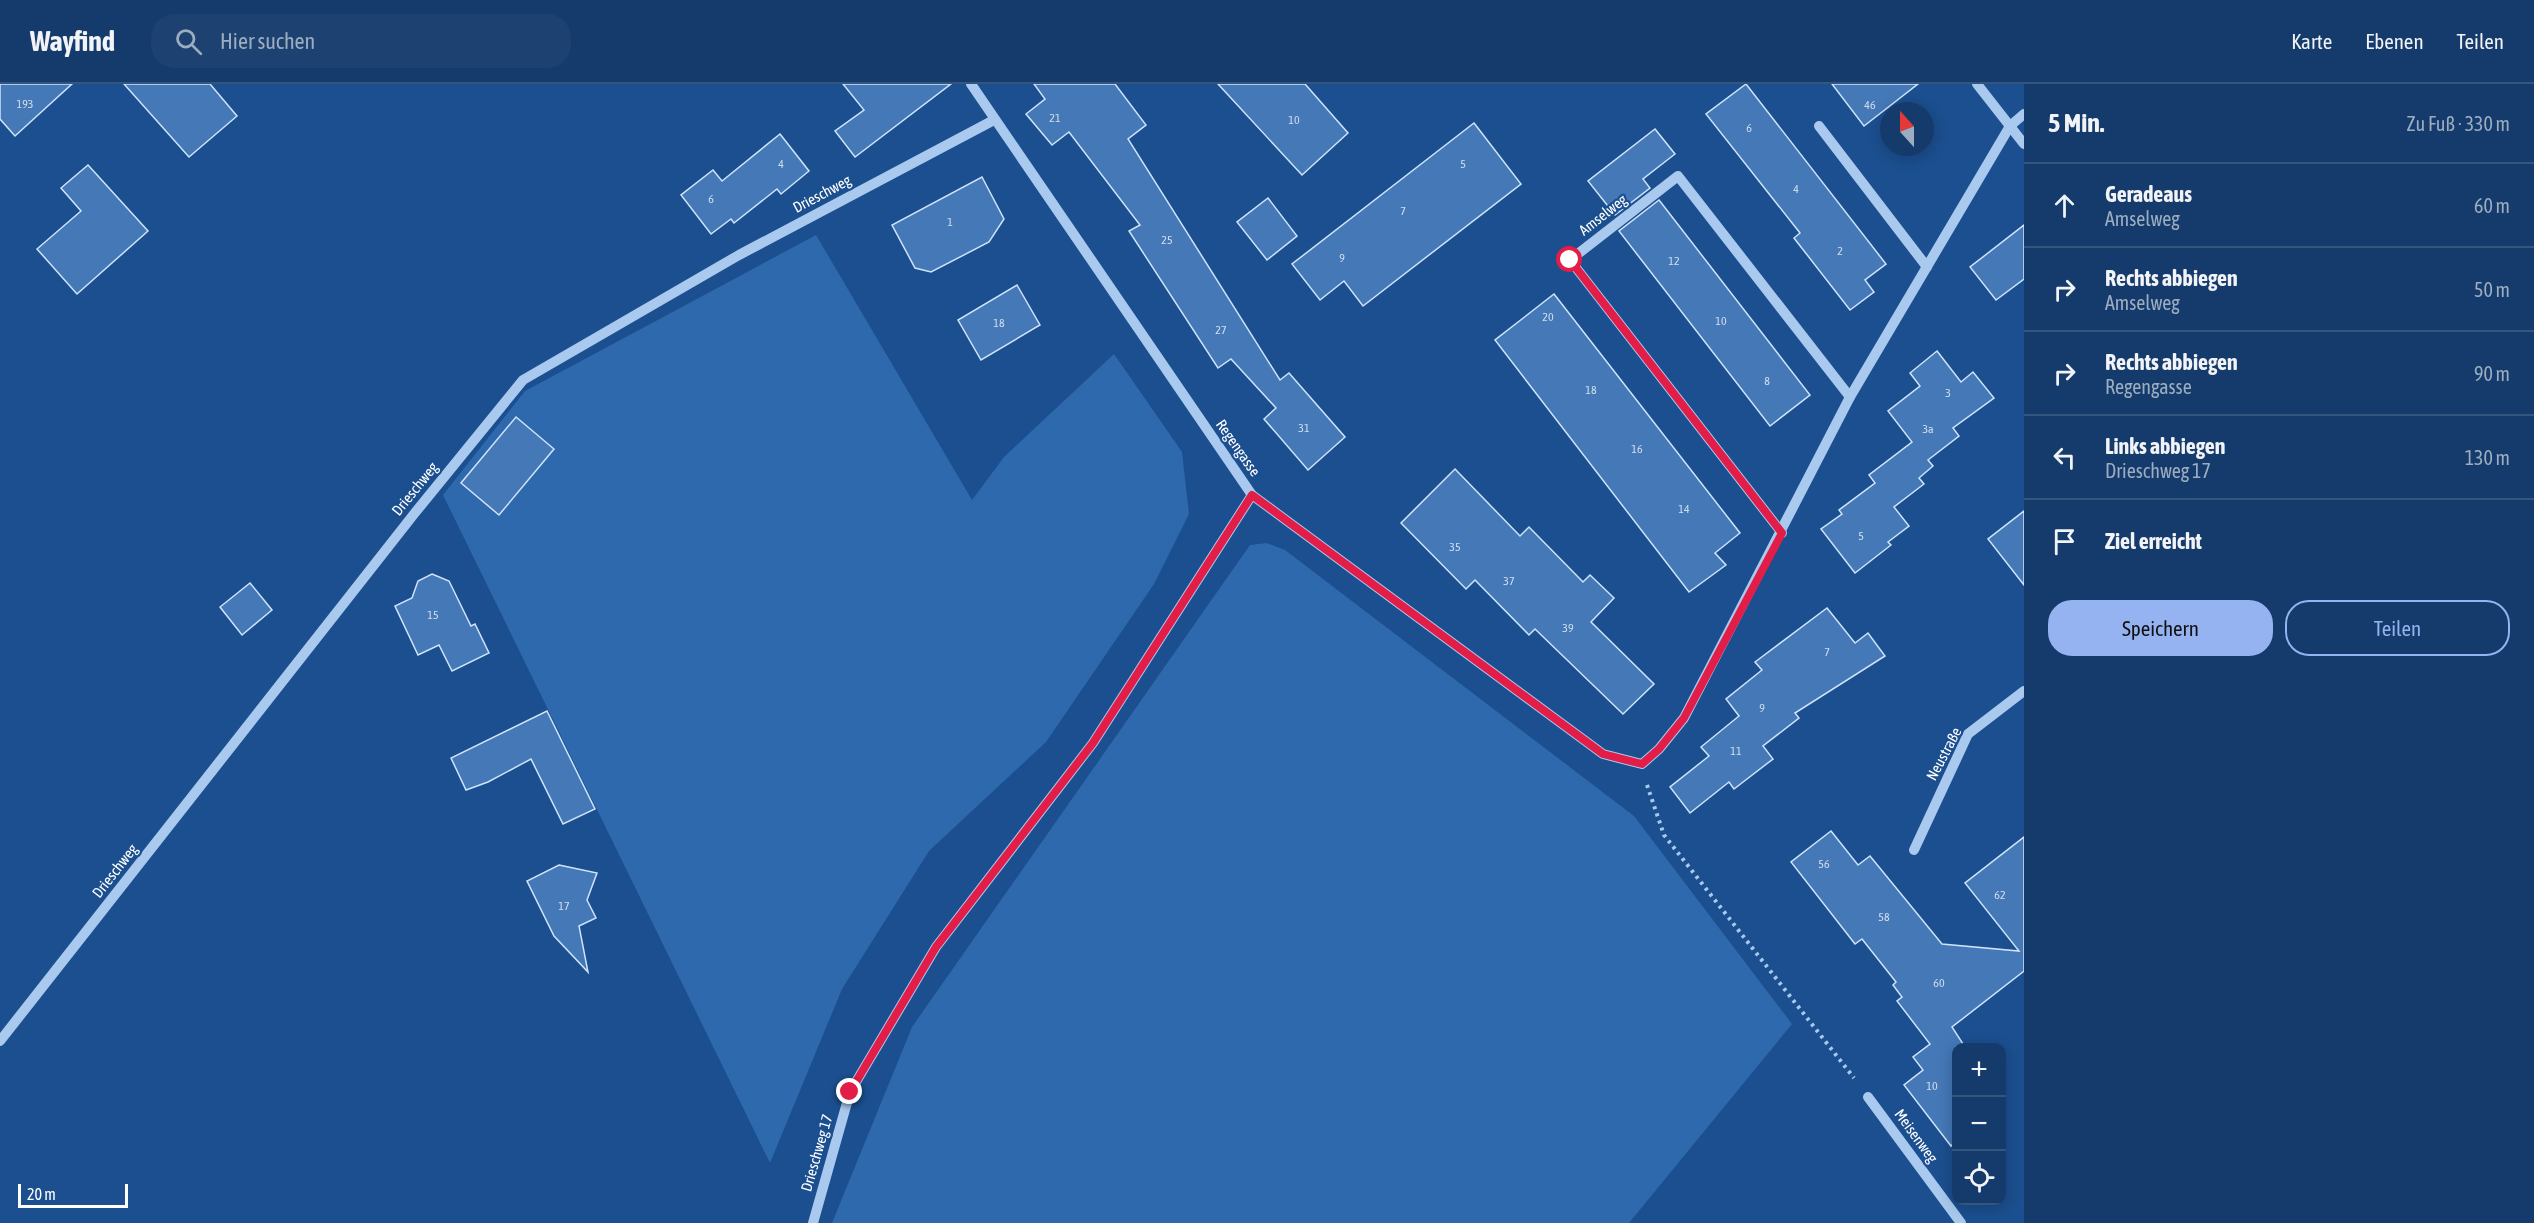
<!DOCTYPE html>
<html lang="de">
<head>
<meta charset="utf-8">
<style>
  body { margin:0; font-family:"Asap Condensed",sans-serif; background:#1d4271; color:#f1f3f6 }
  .controls { position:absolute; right:18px; bottom:18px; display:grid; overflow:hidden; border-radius:12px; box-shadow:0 3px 15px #0003 }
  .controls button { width:54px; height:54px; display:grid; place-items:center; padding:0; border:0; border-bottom:2px solid #33557e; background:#143b6b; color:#f1f3f6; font:30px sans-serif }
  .compass { position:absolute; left:1880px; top:18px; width:54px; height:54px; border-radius:50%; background:#143b6b; box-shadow:0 3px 15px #0003; rotate:339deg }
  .scale { position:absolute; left:18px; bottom:15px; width:110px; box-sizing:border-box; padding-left:6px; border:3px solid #fff; border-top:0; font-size:16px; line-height:21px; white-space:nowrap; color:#fff; -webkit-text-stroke:4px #1b4f8f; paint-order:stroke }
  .stop { position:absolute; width:18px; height:18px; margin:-14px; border:4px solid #e11d48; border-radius:50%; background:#fff }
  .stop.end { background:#e11d48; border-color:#fff; box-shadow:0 2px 6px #0008 }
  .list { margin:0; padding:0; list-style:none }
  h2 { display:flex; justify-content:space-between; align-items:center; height:78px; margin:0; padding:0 24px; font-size:26px }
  h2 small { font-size:20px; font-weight:400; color:#9dadc1 }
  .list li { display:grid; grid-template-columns:39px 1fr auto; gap:18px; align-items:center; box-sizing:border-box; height:84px; padding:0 24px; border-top:2px solid #33557e }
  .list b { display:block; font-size:22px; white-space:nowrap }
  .list p { margin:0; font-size:20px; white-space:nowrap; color:#9dadc1 }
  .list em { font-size:20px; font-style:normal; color:#9dadc1 }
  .actions { display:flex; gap:12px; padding:18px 24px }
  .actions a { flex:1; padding:14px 0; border:2px solid #95b2f1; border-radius:24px; text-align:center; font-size:21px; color:#95b2f1 }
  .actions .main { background:#95b2f1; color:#111 }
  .icon { flex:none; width:33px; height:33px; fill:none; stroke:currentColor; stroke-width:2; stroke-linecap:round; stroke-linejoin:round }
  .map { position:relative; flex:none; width:2024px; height:1139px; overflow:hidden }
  header { display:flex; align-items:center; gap:36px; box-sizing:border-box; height:84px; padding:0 30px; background:#143b6b; border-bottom:2px solid #33557e }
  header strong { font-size:28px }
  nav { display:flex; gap:33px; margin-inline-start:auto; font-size:21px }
  .search { width:420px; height:54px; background:#1d4271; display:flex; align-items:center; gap:15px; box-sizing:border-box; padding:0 21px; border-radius:24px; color:#9dadc1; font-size:22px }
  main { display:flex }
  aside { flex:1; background:#143b6b }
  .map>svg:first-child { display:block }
  .green { fill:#2e69ad }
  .building { fill:#4478b7; stroke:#cfe3fa; stroke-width:1.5 }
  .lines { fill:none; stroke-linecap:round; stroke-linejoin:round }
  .path { stroke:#a9c9ee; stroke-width:4; stroke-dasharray:3 4.5; stroke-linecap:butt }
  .minor { stroke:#a9c9ee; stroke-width:10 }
  .route { stroke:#e11d48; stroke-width:8 }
  .labels { text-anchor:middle; stroke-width:4.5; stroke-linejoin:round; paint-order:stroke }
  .number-label { font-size:12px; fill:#d0dded }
  .street-label { font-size:15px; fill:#fff; stroke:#1b4f8f }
</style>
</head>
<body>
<header>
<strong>Wayfind</strong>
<div class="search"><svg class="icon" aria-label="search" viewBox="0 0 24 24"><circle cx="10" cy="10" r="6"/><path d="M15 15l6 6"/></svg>Hier suchen</div>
<nav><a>Karte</a><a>Ebenen</a><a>Teilen</a></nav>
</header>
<main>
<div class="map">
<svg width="2024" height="1139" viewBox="0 0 2024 1139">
  <rect width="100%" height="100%" fill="#1b4f8f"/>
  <g class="green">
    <path d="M 816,151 L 972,416 L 1004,373 L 1114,270 L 1182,368 L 1189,430 L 1154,500 L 1046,658 L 929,767 L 842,905 L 770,1079 L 443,411 L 525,307 Z"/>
    <path d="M 1267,459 L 1285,466 L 1634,732 L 1792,940 L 1629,1139 L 832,1139 L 912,943 L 1250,461 Z"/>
  </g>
  <g class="building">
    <path d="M 0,0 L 72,0 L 15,52 L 0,35 Z"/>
    <path d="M 124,0 L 210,0 L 237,32 L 189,73 Z"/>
    <path d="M 843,0 L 951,0 L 855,73 L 835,47 L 864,26 Z"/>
    <path d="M 1034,0 L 1115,0 L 1146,41 L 1128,55 L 1280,296 L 1289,289 L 1345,353 L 1308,386 L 1264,335 L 1276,324 L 1231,275 L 1218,284 L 1129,147 L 1140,141 L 1069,48 L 1052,61 L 1026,30 L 1045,15 Z"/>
    <path d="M 1218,0 L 1305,0 L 1348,49 L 1302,91 Z"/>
    <path d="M 1746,0 L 1886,180 L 1865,196 L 1874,208 L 1850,226 L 1794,154 L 1800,149 L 1706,30 Z"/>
    <path d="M 1832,0 L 1918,0 L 1864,42 Z"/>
    <path d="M 1474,39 L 1521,100 L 1363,222 L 1344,197 L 1320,216 L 1292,180 Z"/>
    <path d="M 1655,45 L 1675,70 L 1643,95 L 1650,104 L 1615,131 L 1588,97 Z"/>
    <path d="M 780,50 L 809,87 L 781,110 L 777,105 L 734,139 L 731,135 L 711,150 L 681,111 L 713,86 L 722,97 Z"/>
    <path d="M 88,81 L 148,147 L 77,210 L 37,165 L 81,127 L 61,104 Z"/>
    <path d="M 982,93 L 1004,135 L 989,158 L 931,188 L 915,184 L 892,141 Z"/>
    <path d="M 1268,114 L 1297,152 L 1267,176 L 1237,138 Z"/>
    <path d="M 1659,116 L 1810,311 L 1770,342 L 1619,147 Z"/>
    <path d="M 2024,141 L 2024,195 L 1996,216 L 1970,183 Z"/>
    <path d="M 1017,201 L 1040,241 L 981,276 L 958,236 Z"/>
    <path d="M 1554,210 L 1740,449 L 1715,469 L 1726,481 L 1689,508 L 1495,256 Z"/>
    <path d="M 1937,267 L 1961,298 L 1973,288 L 1994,314 L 1953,344 L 1959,352 L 1928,376 L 1933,382 L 1919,394 L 1924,400 L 1894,423 L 1909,442 L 1888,458 L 1891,461 L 1855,489 L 1821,445 L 1842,430 L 1839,426 L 1875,399 L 1869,391 L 1912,358 L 1888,327 L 1920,302 L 1910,289 Z"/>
    <path d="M 516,333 L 554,365 L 499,431 L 461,399 Z"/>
    <path d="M 1455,385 L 1520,452 L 1529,443 L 1583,498 L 1590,491 L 1614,514 L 1591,538 L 1654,600 L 1623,630 L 1535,545 L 1529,551 L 1475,496 L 1466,505 L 1401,439 Z"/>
    <path d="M 2024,427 L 2024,501 L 1988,455 Z"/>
    <path d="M 432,490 L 449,497 L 471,542 L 475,540 L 489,569 L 452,587 L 439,561 L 418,571 L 395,522 L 412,514 L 418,497 Z"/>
    <path d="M 250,499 L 272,526 L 242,551 L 220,523 Z"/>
    <path d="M 1827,524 L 1855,559 L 1868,549 L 1885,572 L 1795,629 L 1799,634 L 1763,662 L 1773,675 L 1734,705 L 1729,698 L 1690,729 L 1670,703 L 1709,672 L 1701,663 L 1739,632 L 1726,615 L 1762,586 L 1755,578 Z"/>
    <path d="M 547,627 L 595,725 L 563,740 L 531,675 L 488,698 L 466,706 L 451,674 Z"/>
    <path d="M 1831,747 L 1858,781 L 1870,772 L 1942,860 L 2019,867 L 1965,799 L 2024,753 L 2024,887 L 1952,943 L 1965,963 L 1956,963 L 1956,1057 L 1951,1062 L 1904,1001 L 1923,986 L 1913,973 L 1930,960 L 1897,917 L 1902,913 L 1893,901 L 1896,898 L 1862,855 L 1855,860 L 1791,778 Z"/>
    <path d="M 559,781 L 597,789 L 587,816 L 596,834 L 579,842 L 588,888 L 554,852 L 527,797 Z"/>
  </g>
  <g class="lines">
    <path class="path" d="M 1647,701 L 1664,751 L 1854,994"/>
    <g class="minor">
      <path d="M 971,0 L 1252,411 L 1603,670 L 1642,680 L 1659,665 L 1684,634 L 1850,313 L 2010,42 L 2024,30"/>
      <path d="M 1977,0 L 2024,60"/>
      <path d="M 1819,42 L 1927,183"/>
      <path d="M 1782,449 L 1570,176 L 1678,92 L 1850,313"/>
      <path d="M 1914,766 L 1968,650 L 2024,607"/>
      <path d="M 0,957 L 414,430 L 523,296 L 739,171 L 994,36"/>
      <path d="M 1868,1013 L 1961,1139"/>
      <path d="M 813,1139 L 850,1008 L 936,863 L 1093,659 L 1252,411"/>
    </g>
  </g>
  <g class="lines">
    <path class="route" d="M 850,1008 L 936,863 L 1093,659 L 1252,411 L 1603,670 L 1642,680 L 1659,665 L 1684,634 L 1782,449 L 1570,176"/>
  </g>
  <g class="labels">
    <g class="number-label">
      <text x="25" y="24">193</text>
      <text x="1870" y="25">46</text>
      <text x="1055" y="38">21</text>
      <text x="1294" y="40">10</text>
      <text x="1749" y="48">6</text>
      <text x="781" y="84">4</text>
      <text x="1463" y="84">5</text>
      <text x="1796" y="109">4</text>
      <text x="711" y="119">6</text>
      <text x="1403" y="131">7</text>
      <text x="950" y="142">1</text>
      <text x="1167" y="160">25</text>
      <text x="1840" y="171">2</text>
      <text x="1342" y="178">9</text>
      <text x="1674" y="181">12</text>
      <text x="1548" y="237">20</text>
      <text x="1721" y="241">10</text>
      <text x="999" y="243">18</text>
      <text x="1221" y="250">27</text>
      <text x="1767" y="301">8</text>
      <text x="1591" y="310">18</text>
      <text x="1948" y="313">3</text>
      <text x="1304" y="348">31</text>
      <text x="1928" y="349">3a</text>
      <text x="1637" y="369">16</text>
      <text x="1684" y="429">14</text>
      <text x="1861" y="456">5</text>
      <text x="1455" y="467">35</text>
      <text x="1509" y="501">37</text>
      <text x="433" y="535">15</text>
      <text x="1568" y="548">39</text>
      <text x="1827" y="572">7</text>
      <text x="1762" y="628">9</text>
      <text x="1736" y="671">11</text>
      <text x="1824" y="784">56</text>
      <text x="2000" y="815">62</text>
      <text x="564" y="826">17</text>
      <text x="1884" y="837">58</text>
      <text x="1939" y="903">60</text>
      <text x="1932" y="1006">10</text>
    </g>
    <g class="street-label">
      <text transform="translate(822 110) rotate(-28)" y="5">Drieschweg</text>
      <text transform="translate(1603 131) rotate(-38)" y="5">Amselweg</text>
      <text transform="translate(1238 364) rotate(55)" y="5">Regengasse</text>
      <text transform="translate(415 405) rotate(-51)" y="5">Drieschweg</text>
      <text transform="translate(1944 670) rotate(-62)" y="5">Neustraße</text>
      <text transform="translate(115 787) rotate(-52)" y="5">Drieschweg</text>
      <text transform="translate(1916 1052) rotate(54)" y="5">Meisenweg</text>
      <text transform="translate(817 1069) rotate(-74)" y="5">Drieschweg 17</text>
    </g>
  </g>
</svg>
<div class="controls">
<button>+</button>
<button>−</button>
<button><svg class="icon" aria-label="locate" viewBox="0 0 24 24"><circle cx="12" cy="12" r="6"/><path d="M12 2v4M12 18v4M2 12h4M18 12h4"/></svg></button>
</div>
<svg class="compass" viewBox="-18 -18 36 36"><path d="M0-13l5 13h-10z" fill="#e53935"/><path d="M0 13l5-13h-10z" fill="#9dadc1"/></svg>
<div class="scale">20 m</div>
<div class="stop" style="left:1570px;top:176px"></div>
<div class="stop end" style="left:850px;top:1008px"></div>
</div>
<aside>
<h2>5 Min.<small>Zu Fuß · 330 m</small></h2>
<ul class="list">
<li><svg class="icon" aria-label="ahead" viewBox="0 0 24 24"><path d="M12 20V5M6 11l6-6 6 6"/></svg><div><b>Geradeaus</b><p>Amselweg</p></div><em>60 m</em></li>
<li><svg class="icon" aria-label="right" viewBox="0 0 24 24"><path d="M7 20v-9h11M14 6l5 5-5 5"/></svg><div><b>Rechts abbiegen</b><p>Amselweg</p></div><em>50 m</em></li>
<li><svg class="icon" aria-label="right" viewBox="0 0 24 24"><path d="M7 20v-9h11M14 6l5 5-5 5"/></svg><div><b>Rechts abbiegen</b><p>Regengasse</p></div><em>90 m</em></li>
<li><svg class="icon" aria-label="left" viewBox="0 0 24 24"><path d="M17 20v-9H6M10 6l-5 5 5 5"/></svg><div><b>Links abbiegen</b><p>Drieschweg 17</p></div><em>130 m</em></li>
<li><svg class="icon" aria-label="arrive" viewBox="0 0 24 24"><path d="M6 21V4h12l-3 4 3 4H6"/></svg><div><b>Ziel erreicht</b></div></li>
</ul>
<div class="actions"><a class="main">Speichern</a><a>Teilen</a></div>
</aside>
</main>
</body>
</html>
